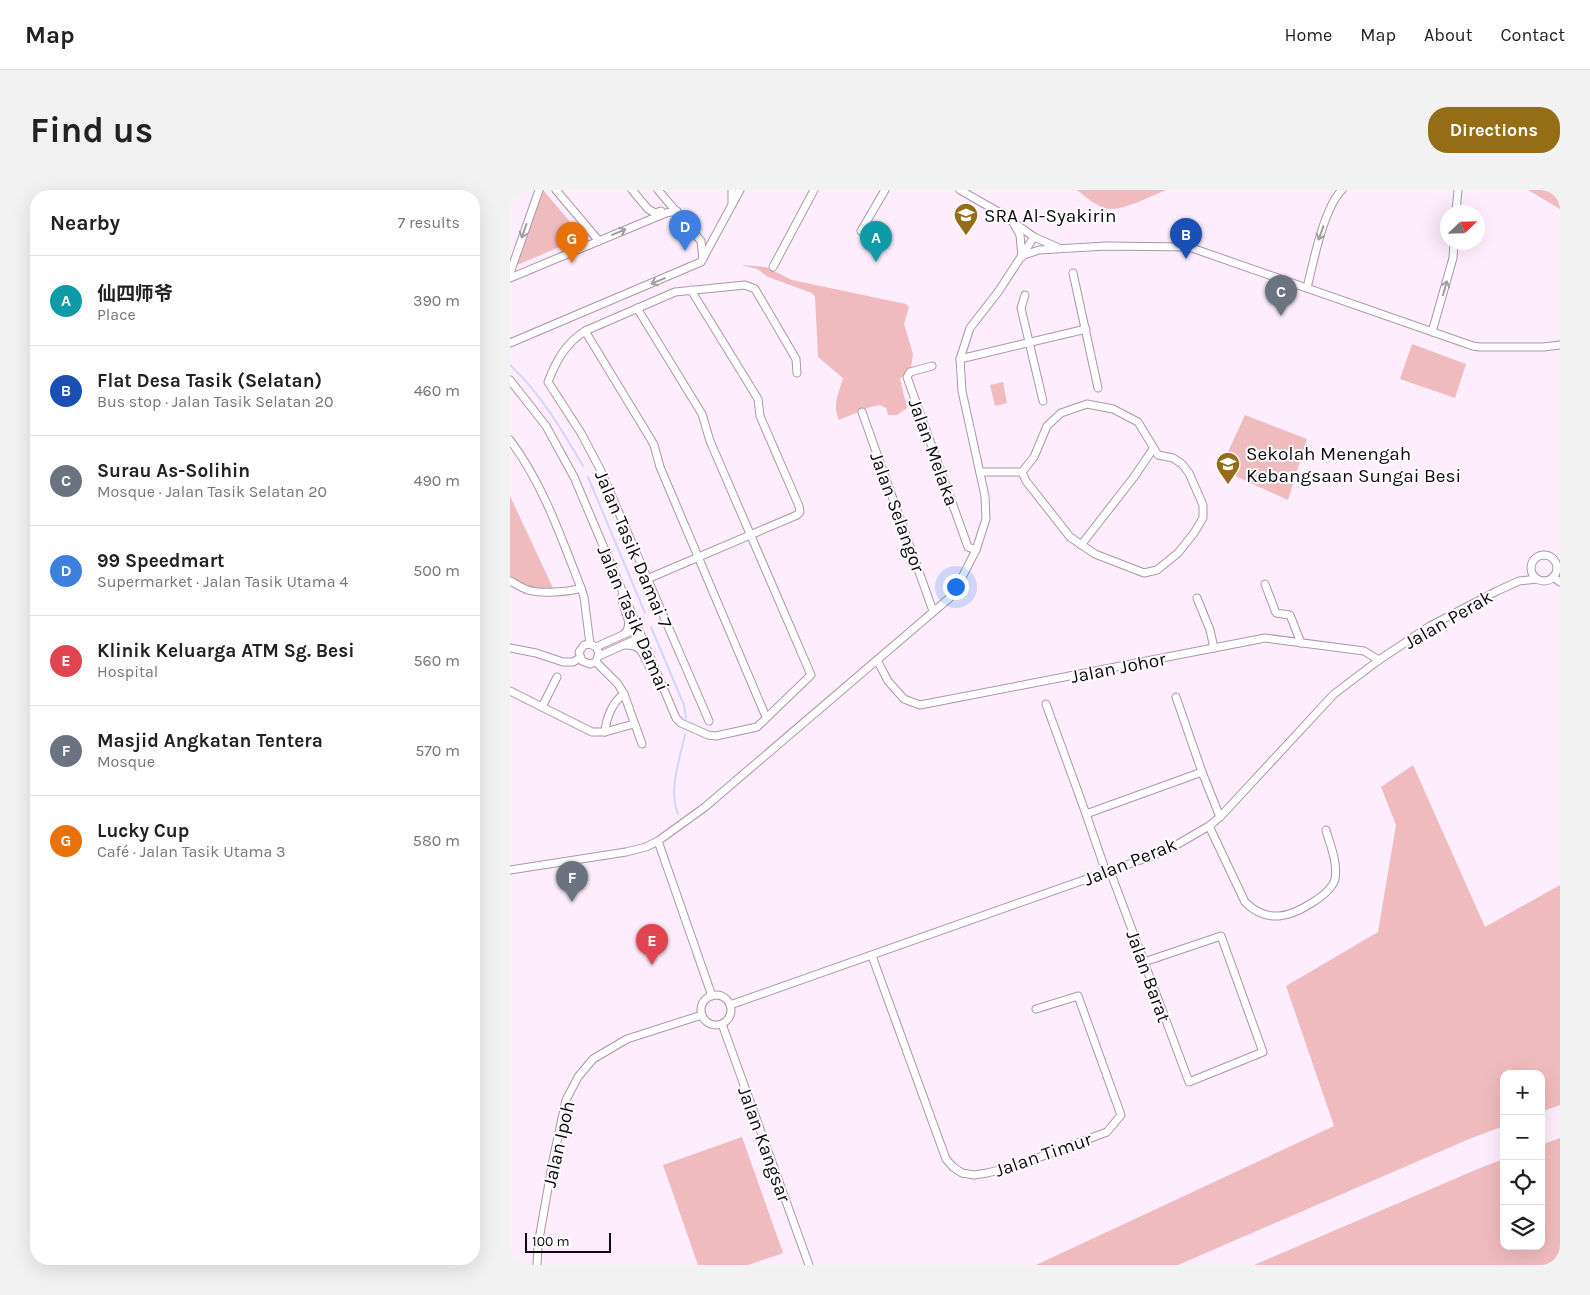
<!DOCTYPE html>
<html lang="en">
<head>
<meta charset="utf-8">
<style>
  body { margin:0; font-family:Karla,"Noto Sans SC",sans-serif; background:#f2f2f2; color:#222 }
  .controls { position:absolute; right:15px; bottom:15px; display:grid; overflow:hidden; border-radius:10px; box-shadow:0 5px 20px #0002 }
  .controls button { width:45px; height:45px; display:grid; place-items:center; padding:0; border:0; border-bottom:1px solid #e0e0e0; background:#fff; color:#222; font:25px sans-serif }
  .compass { position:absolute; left:930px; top:15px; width:45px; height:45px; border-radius:50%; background:#fff; box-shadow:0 5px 20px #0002; rotate:67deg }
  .scale { position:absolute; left:15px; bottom:12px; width:86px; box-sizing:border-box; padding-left:5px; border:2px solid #10090f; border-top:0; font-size:14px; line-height:18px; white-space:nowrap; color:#10090f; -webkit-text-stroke:4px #fff; paint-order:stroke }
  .you { position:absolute; left:445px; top:396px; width:18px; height:18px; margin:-12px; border:4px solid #fff; border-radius:50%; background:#1a73e8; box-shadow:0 0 0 8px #1a73e833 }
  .badge { display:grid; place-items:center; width:32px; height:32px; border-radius:50%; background:#956d17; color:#fff; font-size:16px; font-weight:700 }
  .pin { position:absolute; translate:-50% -41px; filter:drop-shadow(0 1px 2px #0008) }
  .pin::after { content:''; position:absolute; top:26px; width:18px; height:15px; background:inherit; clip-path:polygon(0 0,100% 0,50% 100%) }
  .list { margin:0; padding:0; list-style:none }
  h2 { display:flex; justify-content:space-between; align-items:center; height:65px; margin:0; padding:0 20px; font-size:21px }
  h2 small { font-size:16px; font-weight:400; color:#767676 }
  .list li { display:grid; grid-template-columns:32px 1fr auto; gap:15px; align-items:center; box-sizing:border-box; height:90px; padding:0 20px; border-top:1px solid #e0e0e0 }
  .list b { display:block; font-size:19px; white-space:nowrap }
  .list p { margin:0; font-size:16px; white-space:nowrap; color:#767676 }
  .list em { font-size:16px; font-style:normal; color:#767676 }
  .icon { flex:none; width:28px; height:28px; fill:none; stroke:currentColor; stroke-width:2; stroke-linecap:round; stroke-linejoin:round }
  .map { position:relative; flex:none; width:1050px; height:1075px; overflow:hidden; border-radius:20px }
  header { display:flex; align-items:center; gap:30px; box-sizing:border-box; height:70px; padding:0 25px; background:#fff; border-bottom:1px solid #e0e0e0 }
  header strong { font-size:24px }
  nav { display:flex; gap:28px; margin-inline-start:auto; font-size:18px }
  .intro { display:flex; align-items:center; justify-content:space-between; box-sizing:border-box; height:120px; padding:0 30px }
  h1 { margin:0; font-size:35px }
  .button { padding:12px 22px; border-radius:20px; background:#956d17; color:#fff; font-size:18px; font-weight:700 }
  main { display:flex; gap:30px; padding:0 30px }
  aside { flex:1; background:#fff; border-radius:20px; box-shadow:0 5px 20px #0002 }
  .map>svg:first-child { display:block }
  .green { fill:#f0bbbf }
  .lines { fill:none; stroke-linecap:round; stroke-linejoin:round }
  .stream { stroke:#d2d5fc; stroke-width:2 }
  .minor-casing { stroke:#aa96a9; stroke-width:9 }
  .minor { stroke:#fff; stroke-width:7 }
  .oneway { stroke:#9f9d9f }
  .labels { text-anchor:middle; stroke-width:4; stroke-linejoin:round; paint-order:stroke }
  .poi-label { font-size:19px; fill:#10090f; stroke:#fff; text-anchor:start }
  .street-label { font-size:19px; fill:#10090f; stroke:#fff }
</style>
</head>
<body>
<header>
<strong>Map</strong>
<nav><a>Home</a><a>Map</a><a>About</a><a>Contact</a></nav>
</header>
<div class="intro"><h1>Find us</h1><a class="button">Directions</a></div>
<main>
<aside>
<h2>Nearby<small>7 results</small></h2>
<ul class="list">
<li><span class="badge" style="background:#0f9aa8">A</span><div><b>仙四师爷</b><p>Place</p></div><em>390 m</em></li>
<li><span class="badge" style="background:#1a4fb4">B</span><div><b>Flat Desa Tasik (Selatan)</b><p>Bus stop · Jalan Tasik Selatan 20</p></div><em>460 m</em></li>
<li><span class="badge" style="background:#6b7280">C</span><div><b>Surau As-Solihin</b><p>Mosque · Jalan Tasik Selatan 20</p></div><em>490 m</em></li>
<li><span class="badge" style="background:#3f7fe0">D</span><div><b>99 Speedmart</b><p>Supermarket · Jalan Tasik Utama 4</p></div><em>500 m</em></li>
<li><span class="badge" style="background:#e0444e">E</span><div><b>Klinik Keluarga ATM Sg. Besi</b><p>Hospital</p></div><em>560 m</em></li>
<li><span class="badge" style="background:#6b7280">F</span><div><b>Masjid Angkatan Tentera</b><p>Mosque</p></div><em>570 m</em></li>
<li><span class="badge" style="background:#e8710a">G</span><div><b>Lucky Cup</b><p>Café · Jalan Tasik Utama 3</p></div><em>580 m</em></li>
</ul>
</aside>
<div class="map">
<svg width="1050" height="1075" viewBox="0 0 1050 1075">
  <rect width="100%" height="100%" fill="#feedfd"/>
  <g class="green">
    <path d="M 33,0 L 73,47 L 7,75 L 31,6 Z"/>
    <path d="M 567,0 L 656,0 C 641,6 617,19 601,19 C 589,19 576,7 567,0 Z"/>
    <path d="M 1018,0 L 1050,0 L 1050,19 Z"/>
    <path d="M 231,75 L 256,77 L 282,90 L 396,114 L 399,117 L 394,134 L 403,164 L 401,178 L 390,189 L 397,218 L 387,225 L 378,225 L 376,218 L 370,215 L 360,217 L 329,230 C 322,216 329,202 333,188 L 308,167 L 305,107 L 302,103 L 258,87 L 247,79 Z"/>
    <path d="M 902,154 L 956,174 L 945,208 L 890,189 Z"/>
    <path d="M 493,192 L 497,213 L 485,216 L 480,195 Z"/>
    <path d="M 735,225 L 797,249 L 778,310 L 710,279 Z"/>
    <path d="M 0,306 L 43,398 L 20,397 L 0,387 Z"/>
    <path d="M 903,575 L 975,737 L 1050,695 L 1050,915 L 1031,922 L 1031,884 L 994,884 L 994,936 L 959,949 L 668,1075 L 526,1075 L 824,936 L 776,796 L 868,742 L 886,635 L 871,597 Z"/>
    <path d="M 232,947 L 273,1063 L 238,1075 L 188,1075 L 153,975 Z"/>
    <path d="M 1050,948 L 1050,1075 L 744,1075 L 970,978 L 994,969 L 994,1056 L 1031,1056 L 1031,955 Z"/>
  </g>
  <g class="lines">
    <g class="stream">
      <path d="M 0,175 C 31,204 52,240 73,276"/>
      <path d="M 78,287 L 135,423"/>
      <path d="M 141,437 L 174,515 L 176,529"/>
      <path d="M 168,624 C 158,600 170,569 175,544"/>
    </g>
    <defs>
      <g id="minor">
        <path d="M 46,0 L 89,51"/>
        <path d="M 122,0 L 138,19 L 145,23 L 151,21"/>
        <path d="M 148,0 L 191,51 L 193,69"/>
        <path d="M 450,0 L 492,24 L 524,47 L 549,58"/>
        <path d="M 222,13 L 222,0"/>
        <path d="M 946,22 L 948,0"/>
        <path d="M 504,34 L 510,45 L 512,67"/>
        <path d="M 351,41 L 375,0"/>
        <path d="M 514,65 L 529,60 L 596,56 L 679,57 L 963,156 L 969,157 L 1033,157 L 1050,155"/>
        <path d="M 263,77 L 304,0"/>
        <path d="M 0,83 L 29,0"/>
        <path d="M 563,83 L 588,198"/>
        <path d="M 0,88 L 156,23 L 167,21"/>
        <path d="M 797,98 C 803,73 814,17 832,0"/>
        <path d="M 515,105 L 511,118 L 533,211"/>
        <path d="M 75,141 L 140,248 L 144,255 L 150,277 L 256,527"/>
        <path d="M 922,142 L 943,68 L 944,52"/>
        <path d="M 0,153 L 191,72 L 230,0"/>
        <path d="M 450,169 L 576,139"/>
        <path d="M 422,176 L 400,182 L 397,187 L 458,357 L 466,360"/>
        <path d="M 0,190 L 36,236 L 64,287 L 166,528 L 171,533 L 198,545 L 206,546 L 247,537 L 301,485 L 200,251 L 192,224 L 127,118"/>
        <path d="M 352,222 L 423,421"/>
        <path d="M 0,250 C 33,294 51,347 71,398 L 74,407 L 80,454"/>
        <path d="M 470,282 L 512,282 L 516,291 L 560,347 L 585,364 L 634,383 L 647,380 L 668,363 L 684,343 L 693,328 L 693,315 L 679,283 L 672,274 L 663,268 L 648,265 L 628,232 L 603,219 L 577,214 L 551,223 L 537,236 L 524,267 L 512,282"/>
        <path d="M 571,355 L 624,287 L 643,259"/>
        <circle cx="1034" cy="378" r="13"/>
        <path d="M 1043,387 L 1050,392"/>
        <path d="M 137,389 L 287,325 L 290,322 L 289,316 L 250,226 L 248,209 L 181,100"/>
        <path d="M 0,391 C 6,394 12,398 18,400 C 30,404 60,402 71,398"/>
        <path d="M 755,394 L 766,423 L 780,425 L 791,453"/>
        <path d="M 112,406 C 111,419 125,432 115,443"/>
        <path d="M 687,408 L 700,440 L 704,458"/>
        <path d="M 114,455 C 132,454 133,464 140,478"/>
        <path d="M 86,457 L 89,463 L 86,472 L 80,474 L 72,471 L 69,462 L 74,455 L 80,454 L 86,457 L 128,438"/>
        <path d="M 0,458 L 26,463 L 53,472 L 63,472 L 70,468"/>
        <path d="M 89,466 L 131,447"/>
        <path d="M 367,470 L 378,491 L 394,509 L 410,515 L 755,448 L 854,461 L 869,470"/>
        <path d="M 86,472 L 108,494 L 114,504 L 132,554"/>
        <path d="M 0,501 L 82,542 L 95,542 L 124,534"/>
        <path d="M 666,507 L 692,582 L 710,627"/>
        <path d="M 536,514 L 576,624 L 596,682"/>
        <path d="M 32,517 L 47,487"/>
        <path d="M 199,531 L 90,279 L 71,243 L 38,192 C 46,171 55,154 75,141 L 165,102 L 235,95 L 245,99 L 286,169 L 287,183"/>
        <path d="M 95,542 C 96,529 102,512 114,504"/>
        <path d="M 576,624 L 692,582"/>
        <path d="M 699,636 L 735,712 C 744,721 756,727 769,726 C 785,725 821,705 825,689 C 828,672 820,655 816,640"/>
        <path d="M 148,651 L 202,806"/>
        <path d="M 0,680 L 116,662 L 136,657 L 148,651 L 195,617 L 443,405 L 466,360 L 476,329 L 475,306 L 452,201 L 450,169 L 460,138 L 488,102 L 524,47"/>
        <path d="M 600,681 L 679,892 L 753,862 L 711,746 L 634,772"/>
        <path d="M 362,766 L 436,969 L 443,977 L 452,983 L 464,985 L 477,983 L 506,976 L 597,942 L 611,925 L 568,806 L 526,819"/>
        <circle cx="206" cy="820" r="15"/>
        <path d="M 220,815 L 656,661 L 699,636 L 710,627 L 824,504 L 869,470 L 920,436 L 987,401 L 1009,391 L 1027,389"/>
        <path d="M 212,834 L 299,1075"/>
        <path d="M 27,1075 L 28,1055 L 43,970 L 56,910 L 68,887 L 83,869 L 117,849 L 192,825"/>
      </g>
    </defs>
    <use href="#minor" class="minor-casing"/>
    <use href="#minor" class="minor"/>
  </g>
  <defs><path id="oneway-shaft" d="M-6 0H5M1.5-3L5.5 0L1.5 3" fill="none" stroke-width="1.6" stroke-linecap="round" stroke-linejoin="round" transform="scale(1.25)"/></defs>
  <g class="oneway">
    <use href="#oneway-shaft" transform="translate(14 41) rotate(109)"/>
    <use href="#oneway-shaft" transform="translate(109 42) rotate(-23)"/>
    <use href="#oneway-shaft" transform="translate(811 43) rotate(110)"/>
    <use href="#oneway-shaft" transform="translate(148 91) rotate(157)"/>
    <use href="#oneway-shaft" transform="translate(935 98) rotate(-74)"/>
  </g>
  <defs>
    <symbol id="school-pin" viewBox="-11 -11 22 30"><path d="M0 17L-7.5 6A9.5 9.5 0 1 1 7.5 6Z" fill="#956d17" stroke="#fff"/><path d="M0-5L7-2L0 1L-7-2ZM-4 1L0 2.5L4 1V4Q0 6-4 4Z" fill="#fff"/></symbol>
  </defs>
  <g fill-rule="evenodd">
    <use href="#school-pin" x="442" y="11" width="28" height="38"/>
    <use href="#school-pin" x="704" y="260" width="28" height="38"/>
  </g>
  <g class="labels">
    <g class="poi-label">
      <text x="474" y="32">SRA Al-Syakirin</text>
      <text x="736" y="270">Sekolah Menengah<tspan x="736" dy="22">Kebangsaan Sungai Besi</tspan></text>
    </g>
    <g class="street-label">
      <text transform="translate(424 262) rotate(70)" y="7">Jalan Melaka</text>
      <text transform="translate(388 322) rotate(70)" y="7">Jalan Selangor</text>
      <text transform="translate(124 359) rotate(67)" y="7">Jalan Tasik Damai 7</text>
      <text transform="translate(124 428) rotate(67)" y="7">Jalan Tasik Damai</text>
      <text transform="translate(938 429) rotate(-30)" y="7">Jalan Perak</text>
      <text transform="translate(608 477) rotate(-11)" y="7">Jalan Johor</text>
      <text transform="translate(620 671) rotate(-22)" y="7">Jalan Perak</text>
      <text transform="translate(639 786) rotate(70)" y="7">Jalan Barat</text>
      <text transform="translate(48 954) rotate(-77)" y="7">Jalan Ipoh</text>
      <text transform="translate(255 954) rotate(70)" y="7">Jalan Kangsar</text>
      <text transform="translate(533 964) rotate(-19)" y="7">Jalan Timur</text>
    </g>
  </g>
</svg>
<div class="controls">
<button>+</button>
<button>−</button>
<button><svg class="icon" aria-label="locate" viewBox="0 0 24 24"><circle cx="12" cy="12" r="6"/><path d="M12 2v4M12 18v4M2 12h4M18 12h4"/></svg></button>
<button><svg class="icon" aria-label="layers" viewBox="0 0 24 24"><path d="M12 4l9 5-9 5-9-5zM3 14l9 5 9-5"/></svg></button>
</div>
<svg class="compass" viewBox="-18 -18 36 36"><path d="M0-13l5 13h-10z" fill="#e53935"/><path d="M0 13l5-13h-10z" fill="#767676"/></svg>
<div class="scale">100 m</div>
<div class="you"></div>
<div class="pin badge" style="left:366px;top:72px;background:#0f9aa8">A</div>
<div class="pin badge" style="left:676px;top:69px;background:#1a4fb4">B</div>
<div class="pin badge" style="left:771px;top:126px;background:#6b7280">C</div>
<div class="pin badge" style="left:175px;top:61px;background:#3f7fe0">D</div>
<div class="pin badge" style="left:142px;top:775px;background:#e0444e">E</div>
<div class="pin badge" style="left:62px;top:712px;background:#6b7280">F</div>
<div class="pin badge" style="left:62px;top:73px;background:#e8710a">G</div>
</div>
</main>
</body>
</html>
